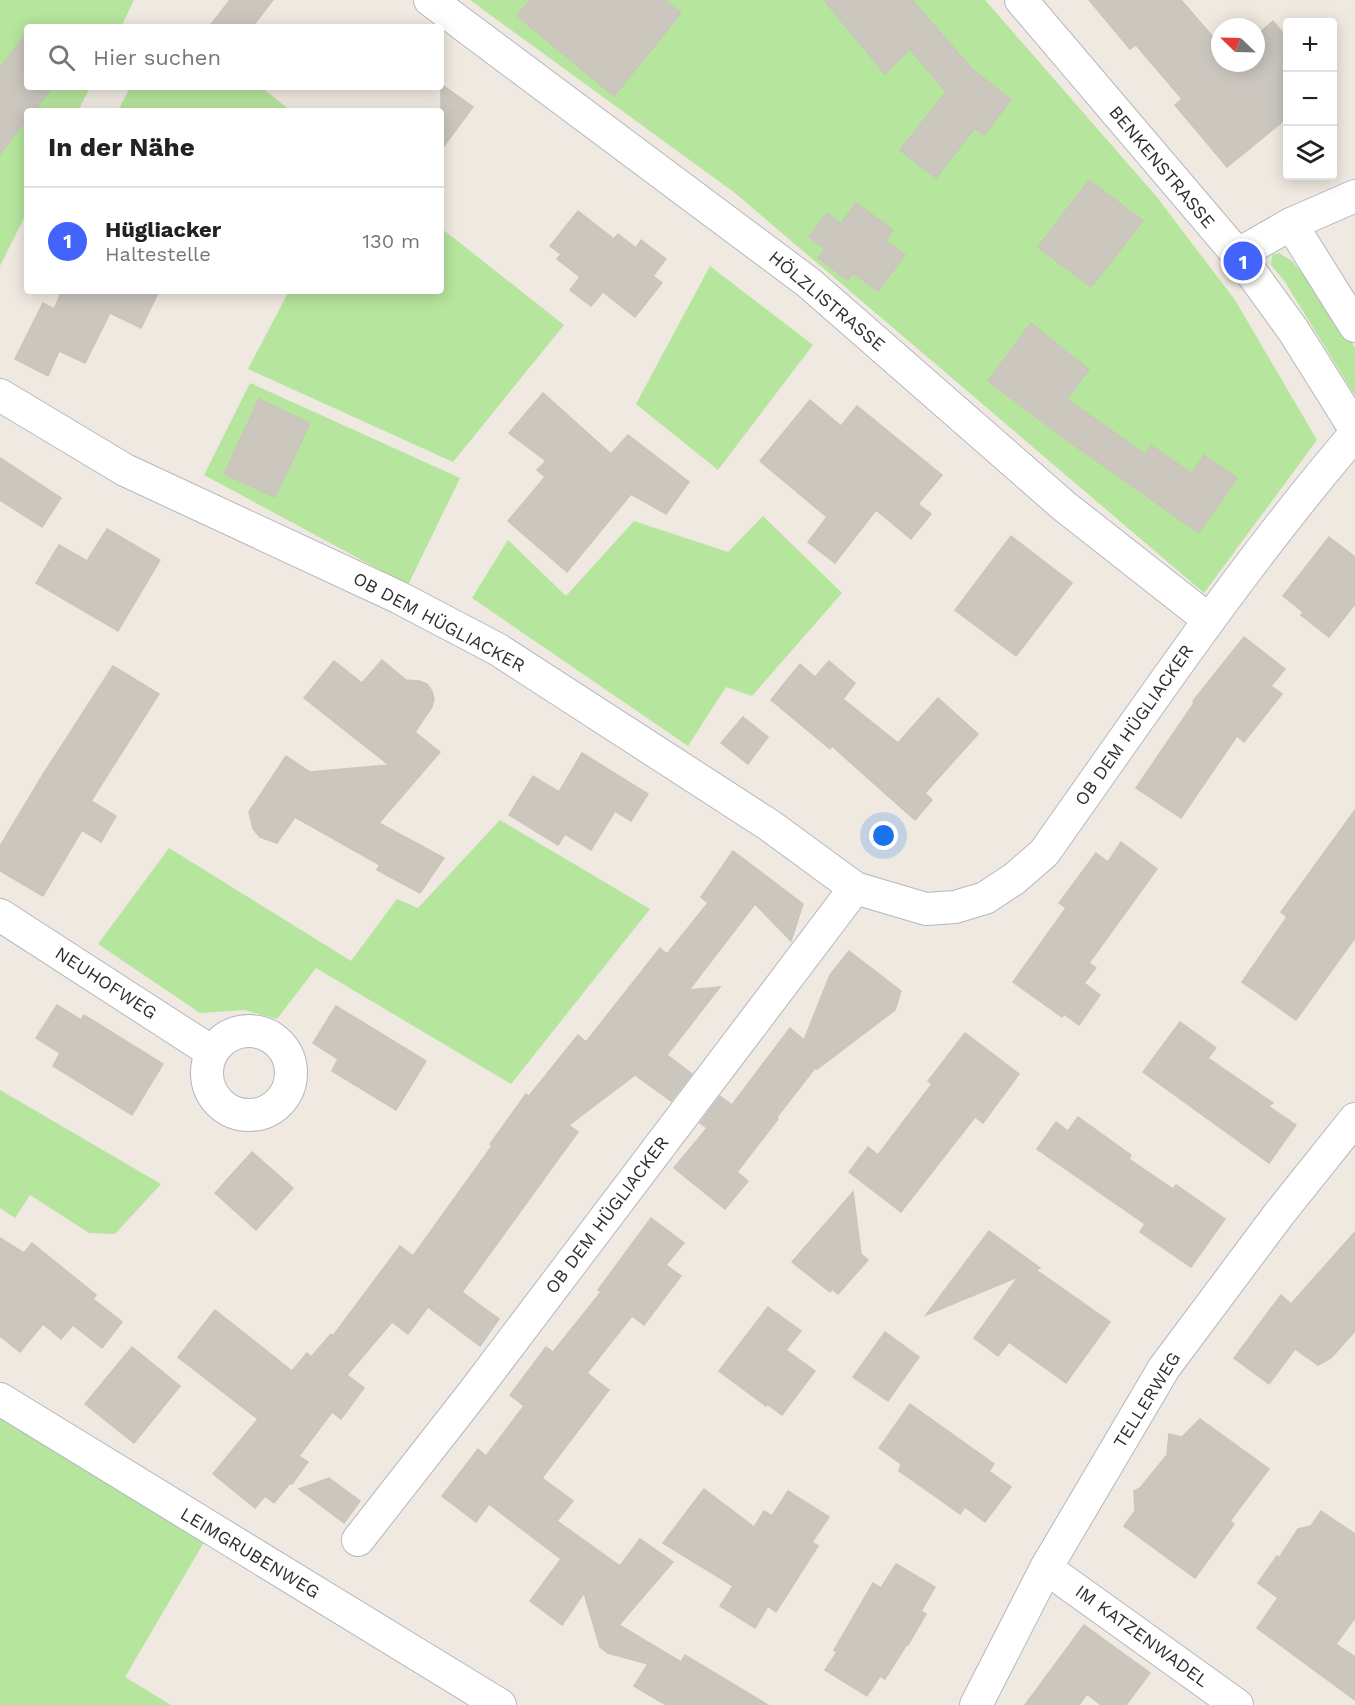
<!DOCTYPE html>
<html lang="de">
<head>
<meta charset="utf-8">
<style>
  body { margin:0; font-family:"Work Sans",sans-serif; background:#f6f6f6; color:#222 }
  .controls { position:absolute; right:18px; top:18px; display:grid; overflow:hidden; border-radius:6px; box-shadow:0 3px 15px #0003 }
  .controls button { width:54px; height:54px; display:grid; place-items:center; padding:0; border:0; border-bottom:2px solid #e0e0e0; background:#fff; color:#222; font:30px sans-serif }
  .compass { position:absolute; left:1211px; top:18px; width:54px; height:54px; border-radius:50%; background:#fff; box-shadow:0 3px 15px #0003; rotate:293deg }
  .you { position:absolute; left:884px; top:836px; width:21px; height:21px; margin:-15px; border:4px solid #fff; border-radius:50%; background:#1a73e8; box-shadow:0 0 0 9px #1a73e833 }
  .badge { display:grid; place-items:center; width:39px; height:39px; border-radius:50%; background:#4264fb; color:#fff; font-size:20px; font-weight:700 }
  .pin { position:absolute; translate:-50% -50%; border:3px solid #fff; box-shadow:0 2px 6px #0006 }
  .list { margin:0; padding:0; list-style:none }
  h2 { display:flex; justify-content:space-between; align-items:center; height:78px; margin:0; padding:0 24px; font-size:26px }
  h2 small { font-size:20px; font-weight:400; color:#767676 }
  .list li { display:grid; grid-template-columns:39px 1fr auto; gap:18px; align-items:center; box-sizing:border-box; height:108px; padding:0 24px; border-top:2px solid #e0e0e0 }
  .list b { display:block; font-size:22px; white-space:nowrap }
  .list p { margin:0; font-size:20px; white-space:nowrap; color:#767676 }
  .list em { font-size:20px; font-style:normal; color:#767676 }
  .icon { flex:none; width:33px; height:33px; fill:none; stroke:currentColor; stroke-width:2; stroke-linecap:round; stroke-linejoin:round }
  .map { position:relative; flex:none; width:1355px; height:1705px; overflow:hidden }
  .search { position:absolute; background:#fff; box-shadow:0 3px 15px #0003; left:24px; top:24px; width:420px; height:66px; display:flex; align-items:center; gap:15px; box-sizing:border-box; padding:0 21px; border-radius:6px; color:#767676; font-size:22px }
  .panel { position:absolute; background:#fff; box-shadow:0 3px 15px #0003; left:24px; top:108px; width:420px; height:186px; border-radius:6px }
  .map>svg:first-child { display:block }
  .green { fill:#b6e59e }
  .building { fill:#cbc7bf; stroke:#cbc5ba; stroke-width:1.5 }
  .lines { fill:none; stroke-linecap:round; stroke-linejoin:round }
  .street-casing { stroke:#b4b7c1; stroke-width:34 }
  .street { stroke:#fff; stroke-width:32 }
  .labels { text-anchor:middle; stroke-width:4.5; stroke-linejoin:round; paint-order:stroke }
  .street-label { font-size:18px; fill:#2e2e2e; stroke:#fff }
</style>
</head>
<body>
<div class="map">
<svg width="1355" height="1705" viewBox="0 0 1355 1705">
  <rect width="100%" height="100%" fill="#efe9e1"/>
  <g class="green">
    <path d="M 0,0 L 134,0 L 121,27 L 27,27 L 27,87 L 90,87 L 78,111 L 27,111 L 27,212 L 0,266 Z"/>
    <path d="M 470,0 L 985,0 L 1156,196 L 1235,300 L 1317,440 L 1204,593 L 735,193 Z"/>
    <path d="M 130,87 L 261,87 L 291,111 L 118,111 Z"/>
    <path d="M 441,228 L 564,325 L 453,462 L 248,369 L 289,291 L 441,291 Z"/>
    <path d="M 1279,253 L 1292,261 L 1333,310 L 1355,348 L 1355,396 L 1285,282 L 1271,265 L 1272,255 Z"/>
    <path d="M 710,266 L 813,345 L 718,470 L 636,404 Z"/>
    <path d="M 250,383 L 460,478 L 408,585 L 204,475 Z"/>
    <path d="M 763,516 L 842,593 L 752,696 L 726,687 L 688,746 L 472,598 L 508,540 L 566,596 L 634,521 L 728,552 Z"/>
    <path d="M 500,820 L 650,909 L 511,1084 L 316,968 L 277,1019 L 244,1010 L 200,1013 L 98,944 L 169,848 L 351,961 L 397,899 L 418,908 Z"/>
    <path d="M 0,1090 L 161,1184 L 115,1234 L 89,1233 L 30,1195 L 15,1218 L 0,1208 Z"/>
    <path d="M 0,1412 L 207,1537 L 125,1677 L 171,1705 L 0,1705 Z"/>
  </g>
  <g class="building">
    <path d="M 230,0 L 273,0 L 252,27 L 209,27 Z"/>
    <path d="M 530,0 L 665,0 L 681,13 L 614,96 L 517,16 Z"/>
    <path d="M 824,0 L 912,0 L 972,69 L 1011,100 L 984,135 L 975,128 L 936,178 L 900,150 L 946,92 L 910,49 L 885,74 Z"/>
    <path d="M 1089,0 L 1181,0 L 1220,45 L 1220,63 L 1256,63 L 1256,36 L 1273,21 L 1287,38 L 1287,118 L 1227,167 L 1175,105 L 1182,99 L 1136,45 L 1130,49 Z"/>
    <path d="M 27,33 L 27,87 L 52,87 L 34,111 L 27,111 L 27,119 L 0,154 L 0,68 Z"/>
    <path d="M 441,84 L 473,107 L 441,150 Z"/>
    <path d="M 1089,180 L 1143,221 L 1091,287 L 1038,247 Z"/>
    <path d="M 856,203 L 893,230 L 886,241 L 905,255 L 878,291 L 853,273 L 848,280 L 818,258 L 825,249 L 809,237 L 827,213 L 841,224 Z"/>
    <path d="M 578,211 L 614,239 L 618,234 L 636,248 L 641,240 L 666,259 L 653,276 L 662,283 L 635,317 L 603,292 L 591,306 L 570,290 L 580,277 L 557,259 L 561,254 L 550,246 Z"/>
    <path d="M 62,291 L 159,291 L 141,328 L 110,313 L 85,363 L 59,351 L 48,376 L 15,359 L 43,303 L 54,309 Z"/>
    <path d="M 1031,323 L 1089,370 L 1067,399 L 1145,454 L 1151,445 L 1192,474 L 1204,455 L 1237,478 L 1199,533 L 1061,436 L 988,381 Z"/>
    <path d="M 543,393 L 611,454 L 628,435 L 689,482 L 666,514 L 631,494 L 567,572 L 508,521 L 545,477 L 537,470 L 546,461 L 509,433 Z"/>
    <path d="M 259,399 L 310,423 L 275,497 L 224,474 Z"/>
    <path d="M 810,400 L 841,426 L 857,406 L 942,475 L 918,504 L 931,514 L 911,539 L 876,510 L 835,563 L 808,542 L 827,517 L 760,461 Z"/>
    <path d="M 0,458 L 61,498 L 42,527 L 0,500 Z"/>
    <path d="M 107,529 L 160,560 L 118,631 L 36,583 L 59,545 L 87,561 Z"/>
    <path d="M 1011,536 L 1072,583 L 1016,656 L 955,610 Z"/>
    <path d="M 1329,537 L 1355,557 L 1355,604 L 1329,637 L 1301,615 L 1303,612 L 1283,596 Z"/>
    <path d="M 1244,637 L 1285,669 L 1271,686 L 1282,694 L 1244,742 L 1237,736 L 1181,818 L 1136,788 L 1194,703 L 1193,701 Z"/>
    <path d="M 382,660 L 406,680 L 419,681 L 427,684 L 432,691 L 434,699 L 432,707 L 415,732 L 440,752 L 379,823 L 444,858 L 420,893 L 377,870 L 380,865 L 295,817 L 277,843 L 260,837 L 253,829 L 249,812 L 286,756 L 310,772 L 389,765 L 304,698 L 334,661 L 362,683 Z"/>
    <path d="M 829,661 L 855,683 L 843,699 L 898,743 L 938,698 L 978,734 L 925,793 L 932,800 L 915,820 L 832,746 L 830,749 L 771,700 L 800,664 L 815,677 Z"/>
    <path d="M 113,666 L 159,694 L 91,801 L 116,816 L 101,842 L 82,830 L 43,896 L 0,871 L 0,846 L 44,773 Z"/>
    <path d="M 743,717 L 768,737 L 748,764 L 721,743 Z"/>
    <path d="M 582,753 L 648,794 L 631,821 L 615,811 L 591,850 L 565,834 L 558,845 L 509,815 L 533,776 L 559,792 Z"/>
    <path d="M 1355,810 L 1355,938 L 1296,1020 L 1242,982 L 1287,917 L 1281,912 Z"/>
    <path d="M 1121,842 L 1157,869 L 1089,963 L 1096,968 L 1084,983 L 1100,995 L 1079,1025 L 1064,1014 L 1062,1017 L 1013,982 L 1066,908 L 1059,903 L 1096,853 L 1108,862 Z"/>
    <path d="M 733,851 L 803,904 L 791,941 L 755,904 L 689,990 L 720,987 L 667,1055 L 692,1074 L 671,1101 L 635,1075 L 569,1125 L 578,1132 L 462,1292 L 499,1319 L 480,1346 L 428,1307 L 408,1334 L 392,1322 L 347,1375 L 364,1388 L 341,1419 L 332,1412 L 299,1456 L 308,1462 L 292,1484 L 290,1483 L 274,1503 L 265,1496 L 255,1508 L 213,1474 L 258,1419 L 178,1357 L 215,1310 L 292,1371 L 307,1353 L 311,1357 L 331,1334 L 333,1336 L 400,1246 L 413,1256 L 492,1146 L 490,1144 L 526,1094 L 529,1096 L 578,1035 L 586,1042 L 660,948 L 667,954 L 708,903 L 701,897 Z"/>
    <path d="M 849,951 L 901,991 L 895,1010 L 817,1069 L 815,1068 L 777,1117 L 778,1119 L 737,1172 L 748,1181 L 725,1209 L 674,1168 L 707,1128 L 700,1123 L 720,1096 L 732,1105 L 790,1028 L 804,1040 L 830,975 Z"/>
    <path d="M 57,1005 L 81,1020 L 84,1015 L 163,1064 L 132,1115 L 53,1066 L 60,1053 L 36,1038 Z"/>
    <path d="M 336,1006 L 426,1061 L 396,1110 L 332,1071 L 338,1059 L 313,1043 Z"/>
    <path d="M 1180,1022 L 1216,1048 L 1208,1058 L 1273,1103 L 1268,1106 L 1296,1125 L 1269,1163 L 1143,1072 Z"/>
    <path d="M 965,1033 L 1019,1074 L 983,1123 L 975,1117 L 901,1212 L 849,1172 L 868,1147 L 878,1155 L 932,1084 L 928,1081 Z"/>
    <path d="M 1078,1117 L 1131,1155 L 1129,1159 L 1173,1189 L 1176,1185 L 1225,1219 L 1191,1267 L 1140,1232 L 1145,1224 L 1037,1149 L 1056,1122 L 1068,1131 Z"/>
    <path d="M 252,1152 L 293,1188 L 256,1230 L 215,1193 Z"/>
    <path d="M 853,1192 L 861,1254 L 868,1260 L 838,1294 L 832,1289 L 830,1292 L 792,1262 Z"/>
    <path d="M 651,1218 L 684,1243 L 666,1265 L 681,1276 L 644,1325 L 632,1316 L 587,1373 L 609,1390 L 542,1478 L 573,1501 L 557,1521 L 620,1566 L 640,1539 L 673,1562 L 619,1625 L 681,1662 L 685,1655 L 768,1705 L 666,1705 L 634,1686 L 648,1664 L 608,1653 L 600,1647 L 584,1593 L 562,1625 L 530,1601 L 561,1559 L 489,1504 L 476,1522 L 442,1496 L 478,1449 L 486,1456 L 524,1406 L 510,1395 L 546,1347 L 553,1352 L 601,1292 L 598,1290 Z"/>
    <path d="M 989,1231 L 1040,1268 L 1036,1270 L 1110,1322 L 1066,1383 L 1009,1342 L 998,1356 L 974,1338 L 1018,1277 L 926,1315 Z"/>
    <path d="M 1355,1232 L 1355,1331 L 1331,1358 L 1318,1365 L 1295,1349 L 1269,1384 L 1234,1358 L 1281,1295 L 1291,1304 Z"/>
    <path d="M 0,1238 L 24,1253 L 32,1243 L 96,1295 L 93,1299 L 122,1322 L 102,1348 L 73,1325 L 61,1339 L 43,1324 L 20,1352 L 0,1336 Z"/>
    <path d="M 768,1307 L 801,1331 L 786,1350 L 815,1371 L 782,1415 L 767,1404 L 766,1406 L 719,1371 Z"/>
    <path d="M 885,1332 L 919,1357 L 888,1401 L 853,1377 Z"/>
    <path d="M 132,1347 L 180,1386 L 134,1443 L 85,1404 Z"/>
    <path d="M 910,1404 L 994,1464 L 989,1471 L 1011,1487 L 985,1522 L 965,1507 L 960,1514 L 929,1492 L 899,1471 L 901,1464 L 879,1448 Z"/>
    <path d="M 1200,1419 L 1269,1469 L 1230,1521 L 1234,1524 L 1195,1578 L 1124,1526 L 1135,1511 L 1134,1491 L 1140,1488 L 1167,1455 L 1169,1434 L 1182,1437 Z"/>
    <path d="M 329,1478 L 360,1501 L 344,1523 L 299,1489 Z"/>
    <path d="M 704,1489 L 754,1527 L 764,1511 L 772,1516 L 788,1491 L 829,1517 L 812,1542 L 818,1546 L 776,1612 L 768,1606 L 755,1628 L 720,1606 L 733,1586 L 663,1543 Z"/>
    <path d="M 1321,1511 L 1355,1534 L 1355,1618 L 1336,1644 L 1355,1657 L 1355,1700 L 1257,1628 L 1278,1598 L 1258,1583 L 1277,1556 L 1279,1558 L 1298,1529 L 1311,1526 Z"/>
    <path d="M 896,1564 L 935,1587 L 921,1611 L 926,1614 L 908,1645 L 907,1644 L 885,1679 L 880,1676 L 867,1696 L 825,1670 L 837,1652 L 834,1650 L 873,1583 L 881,1588 Z"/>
    <path d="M 1084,1625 L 1150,1673 L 1126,1705 L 1101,1705 L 1087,1694 L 1079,1705 L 1025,1705 Z"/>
  </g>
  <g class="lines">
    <defs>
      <g id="street">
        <path d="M 430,0 L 809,283 L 1064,506 L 1209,620"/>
        <path d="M 1021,0 L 1243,261 L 1293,330 L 1355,429"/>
        <path d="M 1291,224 L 1355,326"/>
        <path d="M 1237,255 L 1291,224 L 1355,196"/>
        <path d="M 0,395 L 125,470 L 398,597 L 497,649 L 769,825 L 855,888 L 926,909 L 955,907 L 985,898 L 1014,879 L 1044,853 C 1144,712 1242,566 1355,434"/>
        <path d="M 0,915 L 212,1052"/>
        <circle cx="249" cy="1073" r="42"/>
        <path d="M 0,1399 L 500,1705"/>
        <path d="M 358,1540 L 473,1393 L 855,888"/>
        <path d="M 1046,1568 L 1237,1705"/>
        <path d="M 976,1705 L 1046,1568 L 1164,1368 L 1279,1214 L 1355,1119"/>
      </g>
    </defs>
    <use href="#street" class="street-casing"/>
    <use href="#street" class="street"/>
  </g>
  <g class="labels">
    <g class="street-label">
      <text transform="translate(1162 167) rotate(50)" y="6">BENKENSTRASSE</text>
      <text transform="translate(827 301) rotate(40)" y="6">HÖLZLISTRASSE</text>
      <text transform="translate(439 622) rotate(28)" y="6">OB DEM HÜGLIACKER</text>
      <text transform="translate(1134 725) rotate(-55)" y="6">OB DEM HÜGLIACKER</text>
      <text transform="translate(106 983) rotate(33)" y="6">NEUHOFWEG</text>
      <text transform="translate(607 1215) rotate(-53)" y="6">OB DEM HÜGLIACKER</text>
      <text transform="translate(1147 1400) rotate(-58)" y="6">TELLERWEG</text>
      <text transform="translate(250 1553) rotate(31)" y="6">LEIMGRUBENWEG</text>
      <text transform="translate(1142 1636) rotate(36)" y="6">IM KATZENWADEL</text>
    </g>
  </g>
</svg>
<div class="controls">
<button>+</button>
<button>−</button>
<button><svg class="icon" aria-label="layers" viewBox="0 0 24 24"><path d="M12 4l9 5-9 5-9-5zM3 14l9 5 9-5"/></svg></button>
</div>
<svg class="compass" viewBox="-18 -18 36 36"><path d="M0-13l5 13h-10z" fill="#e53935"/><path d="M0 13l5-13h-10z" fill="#767676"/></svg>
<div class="you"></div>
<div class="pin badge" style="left:1243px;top:261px">1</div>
<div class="search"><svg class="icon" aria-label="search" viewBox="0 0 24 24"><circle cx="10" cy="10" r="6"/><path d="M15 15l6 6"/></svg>Hier suchen</div>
<section class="panel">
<h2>In der Nähe<small></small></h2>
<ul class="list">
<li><span class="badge">1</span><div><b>Hügliacker</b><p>Haltestelle</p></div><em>130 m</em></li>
</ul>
</section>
</div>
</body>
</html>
